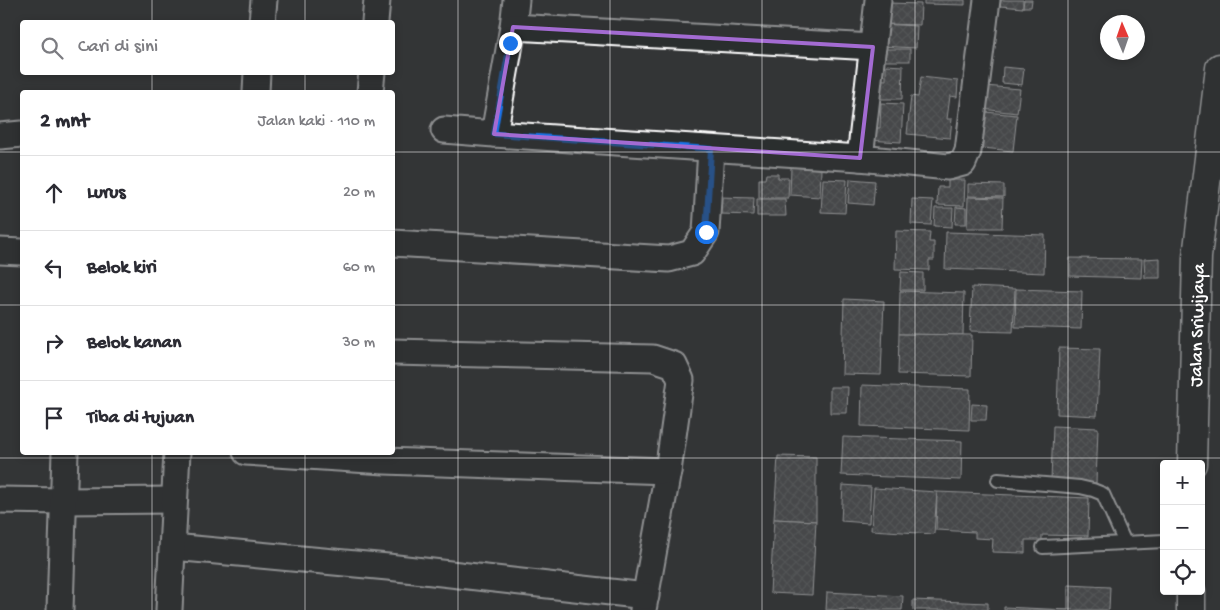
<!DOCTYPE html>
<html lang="id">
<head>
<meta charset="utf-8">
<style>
  body { margin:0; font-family:"Gochi Hand",sans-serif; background:#f2f2f3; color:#2b2b33 }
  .controls { position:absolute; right:15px; bottom:15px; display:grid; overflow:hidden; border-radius:5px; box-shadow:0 2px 8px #0003 }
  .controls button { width:45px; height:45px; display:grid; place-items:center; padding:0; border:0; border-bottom:1px solid #e1e1e2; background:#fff; color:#2b2b33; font:25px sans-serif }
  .compass { position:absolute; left:1100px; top:15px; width:45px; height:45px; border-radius:50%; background:#fff; box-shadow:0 2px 8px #0003; rotate:358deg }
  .stop { position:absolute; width:15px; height:15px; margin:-11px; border:4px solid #1a73e8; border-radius:50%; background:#fff }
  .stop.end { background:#1a73e8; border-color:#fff; box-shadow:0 1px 5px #0008 }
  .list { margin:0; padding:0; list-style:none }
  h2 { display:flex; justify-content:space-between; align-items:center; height:65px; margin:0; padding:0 20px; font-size:21px }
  h2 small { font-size:16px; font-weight:400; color:#7c7c81 }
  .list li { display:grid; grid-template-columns:32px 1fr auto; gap:15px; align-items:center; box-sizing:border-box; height:75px; padding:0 20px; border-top:1px solid #e1e1e2 }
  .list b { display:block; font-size:19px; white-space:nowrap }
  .list em { font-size:16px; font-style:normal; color:#7c7c81 }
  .icon { flex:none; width:28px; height:28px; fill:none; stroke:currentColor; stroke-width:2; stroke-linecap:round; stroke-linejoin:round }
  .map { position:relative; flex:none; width:1220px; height:610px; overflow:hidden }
  .search { position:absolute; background:#fff; box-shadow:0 2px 8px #0003; left:20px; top:20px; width:375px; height:55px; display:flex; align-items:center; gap:12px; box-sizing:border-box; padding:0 18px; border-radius:5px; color:#7c7c81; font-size:19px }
  .panel { position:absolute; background:#fff; box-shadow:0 2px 8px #0003; left:20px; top:90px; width:375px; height:365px; border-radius:5px }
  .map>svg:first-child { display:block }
  .building { fill:url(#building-cross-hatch); stroke:#fff }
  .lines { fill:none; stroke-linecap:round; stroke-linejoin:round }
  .lane-casing { stroke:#fff; stroke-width:16 }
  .street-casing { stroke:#fff; stroke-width:29 }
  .highway-casing { stroke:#fff; stroke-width:31 }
  .lane { stroke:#2a2d2e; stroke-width:12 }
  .street { stroke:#2a2d2e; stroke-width:25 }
  .highway { stroke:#2a2d2e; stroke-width:28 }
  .route { stroke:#1a73e8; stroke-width:6 }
  .marked { fill:none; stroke:#a36bd2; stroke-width:4; stroke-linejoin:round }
  .grid { fill:none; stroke:#fff; stroke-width:1; stroke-opacity:0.55 }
  .labels { text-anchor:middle; stroke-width:4; stroke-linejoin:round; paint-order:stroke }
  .street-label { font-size:19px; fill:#fff; stroke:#2a2d2e }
</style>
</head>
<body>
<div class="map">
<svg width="1220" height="610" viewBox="0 0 1220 610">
  <defs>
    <pattern id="building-cross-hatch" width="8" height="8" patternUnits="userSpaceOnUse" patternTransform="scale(1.25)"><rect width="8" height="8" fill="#5f6162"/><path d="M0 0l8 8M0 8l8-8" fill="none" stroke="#77797a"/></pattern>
  </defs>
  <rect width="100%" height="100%" fill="#333536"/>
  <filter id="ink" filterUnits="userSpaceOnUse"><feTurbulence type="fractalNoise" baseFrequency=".02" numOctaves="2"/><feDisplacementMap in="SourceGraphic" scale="10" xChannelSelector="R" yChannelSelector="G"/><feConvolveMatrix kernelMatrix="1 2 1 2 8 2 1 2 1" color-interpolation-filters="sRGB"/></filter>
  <g filter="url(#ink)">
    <g class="building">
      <path d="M 924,0 L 965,0 L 965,5 L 924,4 Z"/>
      <path d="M 1001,0 L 1023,0 L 1023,8 L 1000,6 Z"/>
      <path d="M 1024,0 L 1032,0 L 1031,7 L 1023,7 Z"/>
      <path d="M 888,3 L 921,4 L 920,25 L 887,24 Z"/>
      <path d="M 880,24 L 917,26 L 916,48 L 879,46 Z"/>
      <rect x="877" y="49" width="33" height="12"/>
      <path d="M 886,65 L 903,66 L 902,99 L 879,99 L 880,92 L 872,79 L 886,80 Z"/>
      <path d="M 1003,67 L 1024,69 L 1022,85 L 1002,83 Z"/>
      <path d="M 921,77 L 958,81 L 957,97 L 950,96 L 947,119 L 952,119 L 950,138 L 907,134 L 911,96 L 918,97 Z"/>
      <path d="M 985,86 L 1020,89 L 1017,113 L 982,109 Z"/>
      <path d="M 881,103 L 903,104 L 901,142 L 867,140 L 867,127 L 880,128 Z"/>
      <path d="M 986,112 L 1017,115 L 1013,151 L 972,147 L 974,124 L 984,125 Z"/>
      <path d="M 791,167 L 821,169 L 820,197 L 790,195 Z"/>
      <path d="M 766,174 L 778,174 L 778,178 L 789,178 L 788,198 L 759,198 L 759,179 L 765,179 Z"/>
      <path d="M 823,179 L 847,180 L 845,213 L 821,212 Z"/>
      <path d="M 850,179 L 875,181 L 873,205 L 848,203 Z"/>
      <path d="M 948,180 L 965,180 L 964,206 L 937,205 L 938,187 L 948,187 Z"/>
      <path d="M 968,184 L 1004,185 L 1004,197 L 968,196 Z"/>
      <path d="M 720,197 L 754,198 L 753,215 L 720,214 Z"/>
      <path d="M 968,197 L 1003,198 L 1002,228 L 967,228 Z"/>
      <path d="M 757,199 L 785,199 L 786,216 L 757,216 Z"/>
      <path d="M 912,199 L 933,200 L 931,225 L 911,224 Z"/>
      <path d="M 956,207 L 966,208 L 966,224 L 955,224 Z"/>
      <path d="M 935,208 L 953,208 L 952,227 L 934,226 Z"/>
      <path d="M 896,231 L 930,232 L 929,242 L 934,242 L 934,260 L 929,260 L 929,270 L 895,269 Z"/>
      <path d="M 946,232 L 1045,235 L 1044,273 L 945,269 Z"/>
      <path d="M 1070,258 L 1142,259 L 1141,278 L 1070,276 Z"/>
      <path d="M 1160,258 L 1160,278 L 1145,278 L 1144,259 Z"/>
      <path d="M 901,272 L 923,273 L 923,290 L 900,290 Z"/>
      <path d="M 972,287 L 1015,289 L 1013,332 L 970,331 Z"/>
      <path d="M 1016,289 L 1082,291 L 1081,329 L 1015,327 Z"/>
      <path d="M 900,291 L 964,293 L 963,335 L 899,334 Z"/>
      <path d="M 844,299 L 884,301 L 881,375 L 842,374 Z"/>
      <path d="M 899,334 L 972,335 L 971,376 L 898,374 Z"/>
      <path d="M 1059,348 L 1100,349 L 1097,416 L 1057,414 Z"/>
      <path d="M 862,385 L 970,389 L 969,430 L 861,426 Z"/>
      <path d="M 830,387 L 848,387 L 847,413 L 830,413 Z"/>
      <path d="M 972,404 L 987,405 L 986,420 L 971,420 Z"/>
      <path d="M 1053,426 L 1098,428 L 1096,483 L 1051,481 Z"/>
      <path d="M 843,437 L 962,441 L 961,480 L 841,475 Z"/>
      <path d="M 778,456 L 816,457 L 816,521 L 774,519 Z"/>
      <path d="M 843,485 L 871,487 L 869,523 L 841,521 Z"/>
      <path d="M 874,488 L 937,492 L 934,534 L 871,530 Z"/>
      <path d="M 937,492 L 1089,498 L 1088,536 L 1042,535 L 1042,540 L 1025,540 L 1025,553 L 992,552 L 993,539 L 975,538 L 975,532 L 936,530 Z"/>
      <path d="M 774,519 L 816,521 L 812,595 L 770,593 Z"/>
      <path d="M 1068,585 L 1110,587 L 1109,610 L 1004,610 L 1004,607 L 1068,610 Z"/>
      <path d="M 827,592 L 903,596 L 902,610 L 826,610 Z"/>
      <path d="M 913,600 L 988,603 L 988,610 L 913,610 Z"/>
    </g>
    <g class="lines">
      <defs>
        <g id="lane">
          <path d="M 998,480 L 1080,487 L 1093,490 L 1103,494 L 1125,543"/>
          <path d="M 1043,547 L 1164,541"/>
        </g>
        <g id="street">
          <path d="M 516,0 L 513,27 L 494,134 L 860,158"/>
          <path d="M 878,0 L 860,158 L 948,167 L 963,163 L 968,151 L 987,0"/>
          <path d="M 262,22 L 264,0"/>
          <path d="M 375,22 L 377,0"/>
          <path d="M 513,27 L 873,47"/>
          <path d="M 256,92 L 257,72"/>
          <path d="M 370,92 L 372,72"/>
          <path d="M 444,130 L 494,134"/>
          <path d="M 0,136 L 22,134"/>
          <path d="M 392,243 L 669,259 L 692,253 L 706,232 L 711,149"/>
          <path d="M 0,251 L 22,252"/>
          <path d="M 392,352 L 653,358 L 674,365 L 681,380 L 668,471 L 643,610"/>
          <path d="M 246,452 L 385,461 L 668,471"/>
          <path d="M 0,500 L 63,501 L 174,500"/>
          <path d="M 173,547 L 388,567 L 646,596"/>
          <path d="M 60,610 L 65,452"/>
          <path d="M 169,610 L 177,452"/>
        </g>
        <g id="highway">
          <path id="s1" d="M 1192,464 L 1197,257 L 1220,68"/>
          <path d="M 1191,591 L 1191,610"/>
        </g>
      </defs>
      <use href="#lane" class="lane-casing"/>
      <use href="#street" class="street-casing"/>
      <use href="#highway" class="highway-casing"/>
      <use href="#lane" class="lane"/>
      <use href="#street" class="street"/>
      <use href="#highway" class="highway"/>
    </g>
  </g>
  <g class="lines" filter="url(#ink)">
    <path class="route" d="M 510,43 L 494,134 L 711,149 L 706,232"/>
  </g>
  <path d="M0 0H1220V610H0ZM 513,27 L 873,47 L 860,158 L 494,134 Z" fill="#333536" fill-opacity=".55" fill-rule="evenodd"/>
  <path class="marked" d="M 513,27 L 873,47 L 860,158 L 494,134 Z"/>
  <path class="grid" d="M 152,0 L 152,22M 305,0 L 305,22M 458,0 L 458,610M 610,0 L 610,610M 762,0 L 762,610M 915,0 L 915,610M 1068,0 L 1068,610M 152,72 L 152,92M 305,72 L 305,92M 0,152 L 22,152M 392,152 L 1220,152M 0,305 L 22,305M 392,305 L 1220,305M 152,452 L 152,610M 305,452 L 305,610M 0,458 L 1220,458"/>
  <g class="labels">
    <g class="street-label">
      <text dy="7" stroke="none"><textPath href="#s1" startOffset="139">Jalan Sriwijaya</textPath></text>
    </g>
  </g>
</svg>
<div class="controls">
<button>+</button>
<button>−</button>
<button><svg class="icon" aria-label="locate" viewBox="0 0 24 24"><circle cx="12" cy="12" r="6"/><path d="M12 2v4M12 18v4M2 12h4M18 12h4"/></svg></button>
</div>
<svg class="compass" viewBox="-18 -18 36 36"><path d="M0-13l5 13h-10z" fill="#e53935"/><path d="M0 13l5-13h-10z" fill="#7c7c81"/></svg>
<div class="stop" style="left:706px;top:232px"></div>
<div class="stop end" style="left:510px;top:43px"></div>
<div class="search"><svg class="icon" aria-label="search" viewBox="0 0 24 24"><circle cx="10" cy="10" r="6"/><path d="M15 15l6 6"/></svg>Cari di sini</div>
<section class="panel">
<h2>2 mnt<small>Jalan kaki · 110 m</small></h2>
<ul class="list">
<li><svg class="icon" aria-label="ahead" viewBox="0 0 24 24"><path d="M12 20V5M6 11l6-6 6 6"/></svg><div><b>Lurus</b></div><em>20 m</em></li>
<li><svg class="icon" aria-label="left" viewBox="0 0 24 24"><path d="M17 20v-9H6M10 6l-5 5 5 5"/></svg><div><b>Belok kiri</b></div><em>60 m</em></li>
<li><svg class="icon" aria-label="right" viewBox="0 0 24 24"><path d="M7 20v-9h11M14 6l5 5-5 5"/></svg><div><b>Belok kanan</b></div><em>30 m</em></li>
<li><svg class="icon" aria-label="arrive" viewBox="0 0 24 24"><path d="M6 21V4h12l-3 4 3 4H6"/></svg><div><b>Tiba di tujuan</b></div></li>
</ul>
</section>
</div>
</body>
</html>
